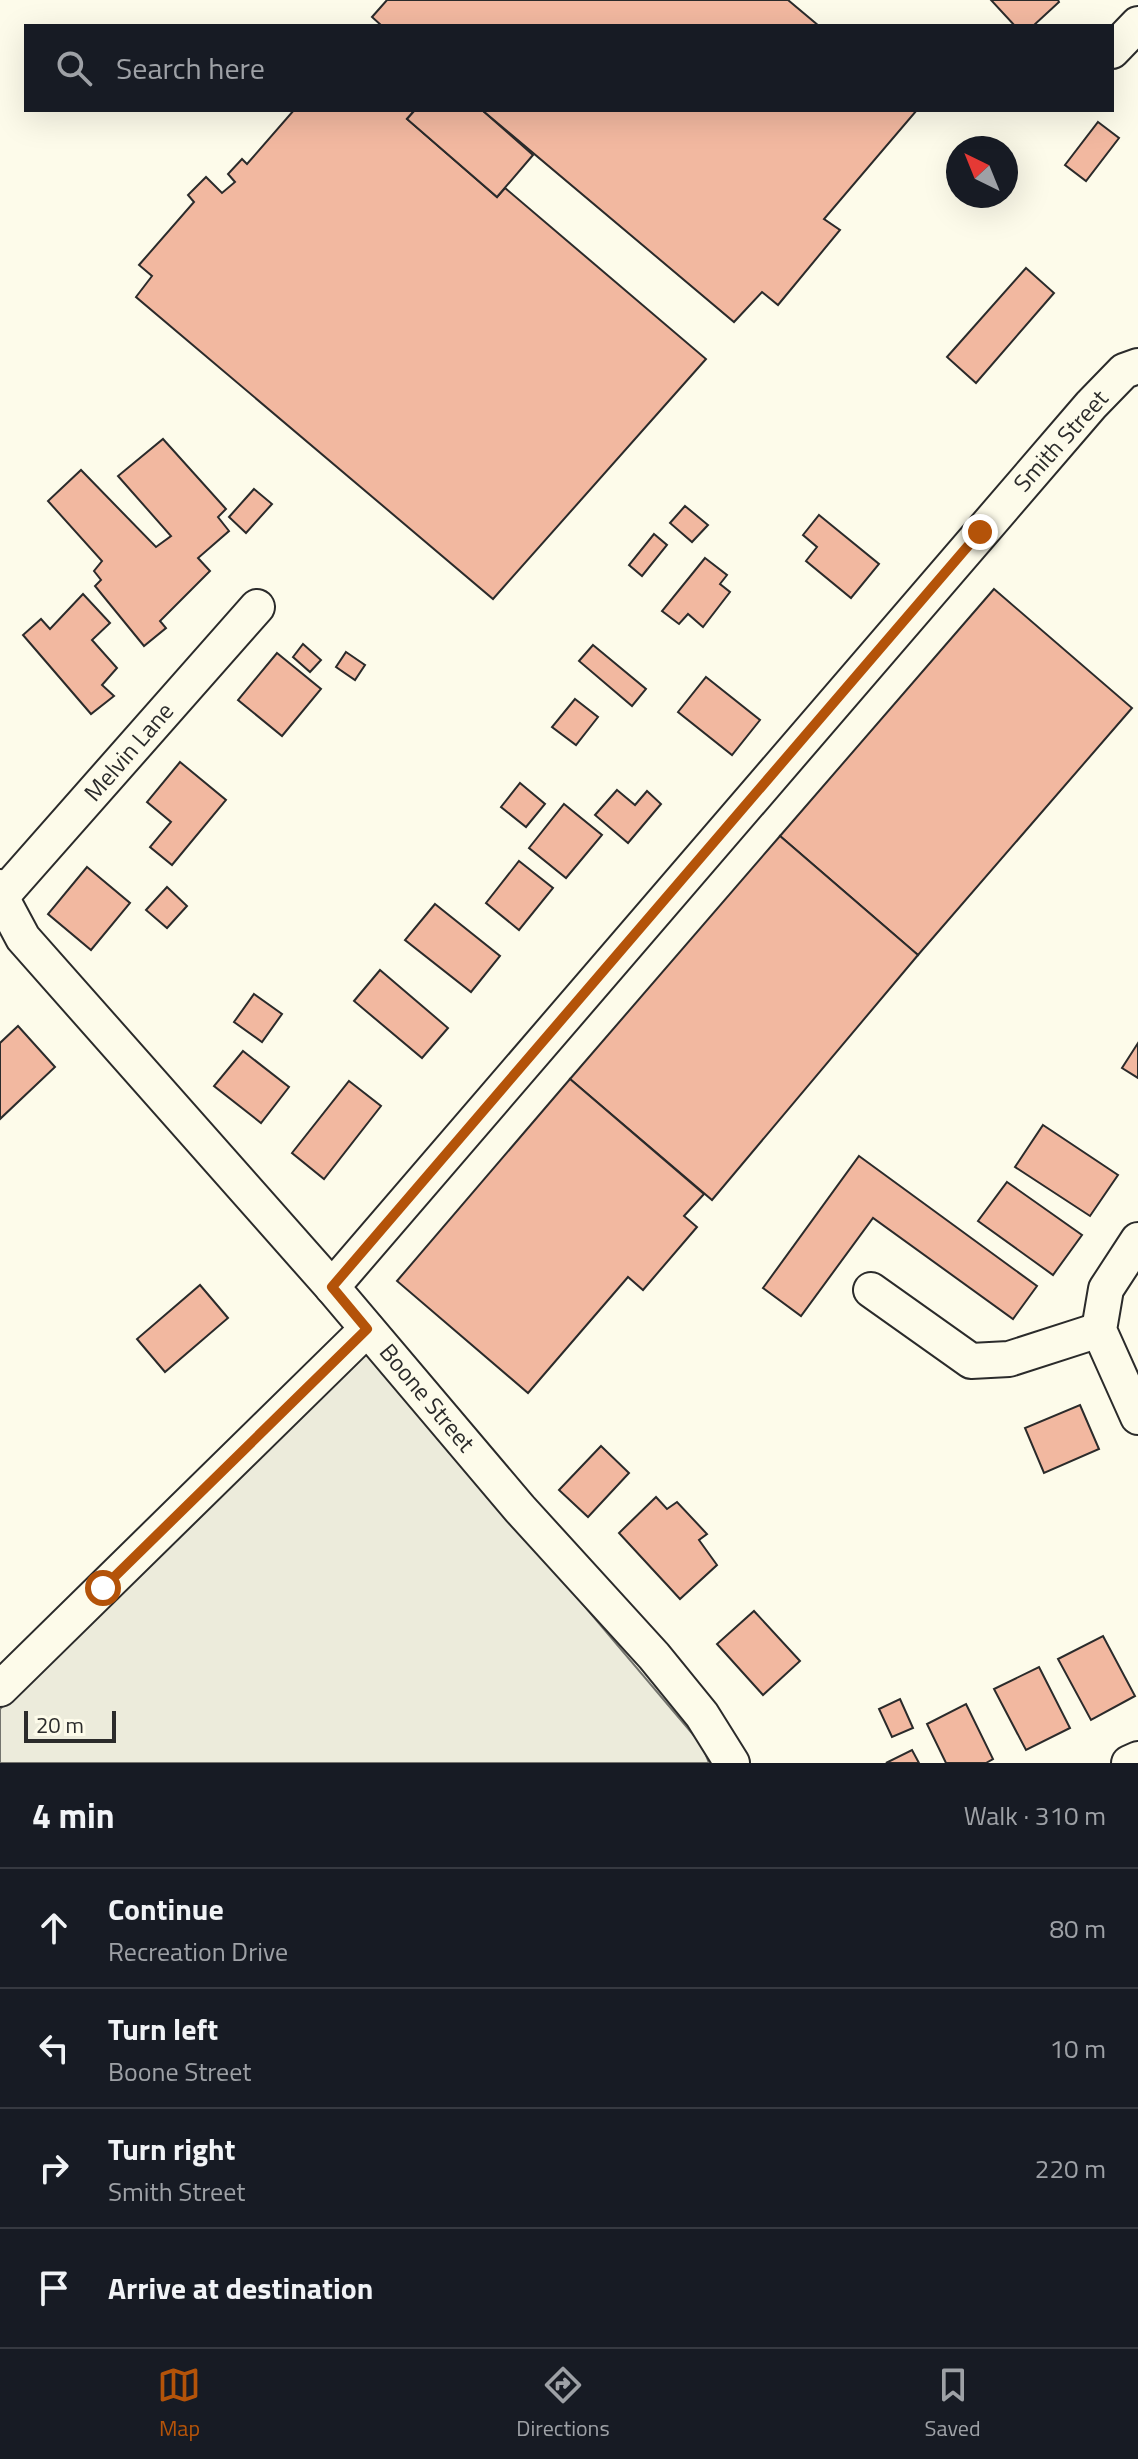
<!DOCTYPE html>
<html lang="en">
<head>
<meta charset="utf-8">
<style>
  body { margin:0; font-family:"Titillium Web",sans-serif; background:#20242c; color:#f1f3f6 }
  .compass { position:absolute; left:946px; top:136px; width:72px; height:72px; border-radius:50%; background:#171b24; box-shadow:0 8px 32px #0002; rotate:317deg }
  .scale { position:absolute; left:24px; bottom:20px; width:92px; box-sizing:border-box; padding-left:8px; border:4px solid #2b2b2b; border-top:0; font-size:22px; line-height:28px; white-space:nowrap; color:#2b2b2b; -webkit-text-stroke:6px #fdfbea; paint-order:stroke }
  .stop { position:absolute; width:24px; height:24px; margin:-18px; border:6px solid #b45309; border-radius:50%; background:#fff }
  .stop.end { background:#b45309; border-color:#fff; box-shadow:0 2px 8px #0008 }
  .list { margin:0; padding:0; list-style:none }
  h2 { display:flex; justify-content:space-between; align-items:center; height:104px; margin:0; padding:0 32px; font-size:34px }
  h2 small { font-size:26px; font-weight:400; color:#9ea1a6 }
  .list li { display:grid; grid-template-columns:52px 1fr auto; gap:24px; align-items:center; box-sizing:border-box; height:120px; padding:0 32px; border-top:2px solid #363941 }
  .list b { display:block; font-size:30px; white-space:nowrap }
  .list p { margin:0; font-size:26px; white-space:nowrap; color:#9ea1a6 }
  .list em { font-size:26px; font-style:normal; color:#9ea1a6 }
  .icon { flex:none; width:44px; height:44px; fill:none; stroke:currentColor; stroke-width:2; stroke-linecap:round; stroke-linejoin:round }
  .map { position:relative; flex:none; width:1138px; height:1763px; overflow:hidden }
  .search { position:absolute; background:#171b24; box-shadow:0 8px 32px #0002; left:24px; right:24px; top:24px; height:88px; display:flex; align-items:center; gap:20px; box-sizing:border-box; padding:0 28px; border-radius:0px; color:#9ea1a6; font-size:30px }
  .sheet { height:584px; background:#171b24 }
  nav { display:flex; justify-content:space-around; align-items:center; box-sizing:border-box; height:112px; border-top:2px solid #363941; background:#171b24; font-size:22px; color:#9ea1a6 }
  nav a { display:grid; justify-items:center; gap:4px }
  nav .on { color:#b45309 }
  .map>svg:first-child { display:block }
  .green { fill:#ecebdb; stroke:#74746e; stroke-width:2 }
  .building { fill:#f2b8a0; stroke:#2b2b2b; stroke-width:2 }
  .lines { fill:none; stroke-linecap:round; stroke-linejoin:round }
  .minor-casing { stroke:#2b2b2b; stroke-width:38 }
  .minor { stroke:#fdfbea; stroke-width:34 }
  .route { stroke:#b45309; stroke-width:10 }
  .labels { text-anchor:middle; stroke-width:6; stroke-linejoin:round; paint-order:stroke }
  .street-label { font-size:24px; fill:#2b2b2b; stroke:#fdfbea }
</style>
</head>
<body>
<div class="map">
<svg width="1138" height="1763" viewBox="0 0 1138 1763">
  <rect width="100%" height="100%" fill="#fdfbea"/>
  <path class="green" d="M 366,1348 L 702,1745 L 709,1763 L 0,1763 L 0,1709 Z"/>
  <g class="building">
    <path d="M 387,0 L 788,0 L 819,26 L 382,26 L 372,17 Z"/>
    <path d="M 991,0 L 1058,0 L 1059,2 L 1033,26 L 1015,26 Z"/>
    <path d="M 294,110 L 415,110 L 407,119 L 497,197 L 505,188 L 706,359 L 493,599 L 136,297 L 152,276 L 139,265 L 194,202 L 188,195 L 206,177 L 222,193 L 235,182 L 228,174 L 242,159 L 247,164 Z"/>
    <path d="M 415,110 L 482,110 L 533,155 L 497,197 L 407,119 Z"/>
    <path d="M 482,110 L 917,110 L 824,219 L 840,230 L 778,305 L 762,292 L 734,322 Z"/>
    <path d="M 1098,122 L 1119,138 L 1086,181 L 1065,165 Z"/>
    <path d="M 1026,268 L 1054,293 L 976,383 L 947,357 Z"/>
    <path d="M 163,439 L 226,509 L 218,517 L 229,531 L 198,558 L 210,571 L 160,621 L 166,628 L 144,646 L 95,586 L 101,580 L 94,571 L 102,561 L 48,501 L 81,470 L 156,547 L 171,536 L 118,476 Z"/>
    <path d="M 254,489 L 272,504 L 246,533 L 229,517 Z"/>
    <path d="M 685,506 L 708,525 L 692,542 L 670,523 Z"/>
    <path d="M 819,515 L 879,564 L 851,598 L 806,561 L 817,547 L 803,535 Z"/>
    <path d="M 654,534 L 667,545 L 642,576 L 629,565 Z"/>
    <path d="M 705,558 L 727,575 L 720,584 L 730,592 L 703,627 L 688,614 L 679,624 L 662,611 Z"/>
    <path d="M 994,589 L 1132,708 L 918,955 L 780,836 Z"/>
    <path d="M 83,594 L 110,623 L 92,640 L 117,668 L 102,685 L 114,696 L 91,714 L 23,635 L 41,619 L 50,629 Z"/>
    <path d="M 303,644 L 321,660 L 310,672 L 293,657 Z"/>
    <path d="M 593,645 L 646,689 L 632,706 L 579,661 Z"/>
    <path d="M 346,652 L 365,665 L 355,680 L 336,667 Z"/>
    <path d="M 277,653 L 321,689 L 282,736 L 238,700 Z"/>
    <path d="M 706,677 L 760,720 L 732,755 L 678,712 Z"/>
    <path d="M 575,699 L 598,717 L 576,745 L 552,727 Z"/>
    <path d="M 180,762 L 226,800 L 172,865 L 150,847 L 171,822 L 147,802 Z"/>
    <path d="M 520,783 L 545,804 L 526,827 L 501,807 Z"/>
    <path d="M 617,790 L 635,805 L 647,791 L 661,804 L 628,843 L 595,815 Z"/>
    <path d="M 564,804 L 602,835 L 566,878 L 529,848 Z"/>
    <path d="M 780,836 L 918,955 L 712,1200 L 570,1079 Z"/>
    <path d="M 519,861 L 553,888 L 519,930 L 486,903 Z"/>
    <path d="M 87,867 L 130,903 L 91,950 L 48,914 Z"/>
    <path d="M 167,887 L 187,906 L 167,928 L 146,910 Z"/>
    <path d="M 435,904 L 500,956 L 471,992 L 405,940 Z"/>
    <path d="M 380,970 L 448,1028 L 422,1058 L 354,1001 Z"/>
    <path d="M 254,994 L 282,1014 L 262,1042 L 234,1022 Z"/>
    <path d="M 18,1026 L 55,1067 L 0,1119 L 0,1043 Z"/>
    <path d="M 1138,1043 L 1138,1078 L 1122,1068 Z"/>
    <path d="M 243,1051 L 289,1087 L 261,1123 L 214,1086 Z"/>
    <path d="M 570,1079 L 704,1194 L 684,1216 L 697,1227 L 643,1290 L 628,1277 L 528,1393 L 397,1281 Z"/>
    <path d="M 349,1081 L 381,1106 L 324,1179 L 292,1153 Z"/>
    <path d="M 1043,1125 L 1118,1175 L 1090,1216 L 1015,1167 Z"/>
    <path d="M 859,1156 L 1037,1286 L 1013,1319 L 873,1218 L 801,1316 L 763,1288 Z"/>
    <path d="M 1007,1182 L 1082,1235 L 1053,1275 L 978,1221 Z"/>
    <path d="M 200,1285 L 228,1318 L 165,1372 L 137,1339 Z"/>
    <path d="M 1080,1405 L 1099,1449 L 1044,1473 L 1025,1428 Z"/>
    <path d="M 601,1446 L 629,1473 L 588,1517 L 559,1490 Z"/>
    <path d="M 656,1497 L 667,1509 L 677,1502 L 707,1534 L 699,1540 L 717,1565 L 680,1599 L 619,1533 Z"/>
    <path d="M 754,1611 L 800,1661 L 763,1695 L 717,1644 Z"/>
    <path d="M 1103,1636 L 1135,1696 L 1091,1720 L 1058,1659 Z"/>
    <path d="M 1039,1667 L 1070,1728 L 1026,1750 L 994,1689 Z"/>
    <path d="M 900,1699 L 913,1728 L 892,1737 L 879,1709 Z"/>
    <path d="M 966,1704 L 993,1759 L 986,1763 L 946,1763 L 927,1724 Z"/>
    <path d="M 912,1750 L 919,1763 L 886,1763 Z"/>
  </g>
  <g class="lines">
    <defs>
      <g id="minor">
        <path d="M 1112,51 L 1138,24"/>
        <path d="M 0,887 L 1,897 L 23,938 L 332,1287 L 520,1509 L 654,1656 L 702,1715 L 732,1763"/>
        <path d="M 1,897 L 257,607"/>
        <path d="M 1138,1240 L 1106,1289 L 1099,1330 L 1138,1417"/>
        <path d="M 332,1287 L 1091,405 L 1124,371 L 1138,366"/>
        <path d="M 871,1290 L 971,1361 L 1009,1359 L 1099,1330"/>
        <path d="M 0,1689 L 367,1329"/>
        <path d="M 1129,1763 L 1138,1759"/>
      </g>
    </defs>
    <use href="#minor" class="minor-casing"/>
    <use href="#minor" class="minor"/>
  </g>
  <g class="lines">
    <path class="route" d="M 103,1588 L 367,1329 L 332,1287 L 980,532"/>
  </g>
  <g class="labels">
    <g class="street-label">
      <text transform="translate(1061 441) rotate(-48)" y="8">Smith Street</text>
      <text transform="translate(129 752) rotate(-49)" y="8">Melvin Lane</text>
      <text transform="translate(427 1398) rotate(50)" y="8">Boone Street</text>
    </g>
  </g>
</svg>
<svg class="compass" viewBox="-18 -18 36 36"><path d="M0-13l5 13h-10z" fill="#e53935"/><path d="M0 13l5-13h-10z" fill="#9ea1a6"/></svg>
<div class="scale">20 m</div>
<div class="stop" style="left:103px;top:1588px"></div>
<div class="stop end" style="left:980px;top:532px"></div>
<div class="search"><svg class="icon" aria-label="search" viewBox="0 0 24 24"><circle cx="10" cy="10" r="6"/><path d="M15 15l6 6"/></svg>Search here</div>
</div>
<section class="sheet">
<h2>4 min<small>Walk · 310 m</small></h2>
<ul class="list">
<li><svg class="icon" aria-label="ahead" viewBox="0 0 24 24"><path d="M12 20V5M6 11l6-6 6 6"/></svg><div><b>Continue</b><p>Recreation Drive</p></div><em>80 m</em></li>
<li><svg class="icon" aria-label="left" viewBox="0 0 24 24"><path d="M17 20v-9H6M10 6l-5 5 5 5"/></svg><div><b>Turn left</b><p>Boone Street</p></div><em>10 m</em></li>
<li><svg class="icon" aria-label="right" viewBox="0 0 24 24"><path d="M7 20v-9h11M14 6l5 5-5 5"/></svg><div><b>Turn right</b><p>Smith Street</p></div><em>220 m</em></li>
<li><svg class="icon" aria-label="arrive" viewBox="0 0 24 24"><path d="M6 21V4h12l-3 4 3 4H6"/></svg><div><b>Arrive at destination</b></div></li>
</ul>
</section>
<nav>
<a class="on"><svg class="icon" aria-label="map" viewBox="0 0 24 24"><path d="M3 6l6-2 6 2 6-2v14l-6 2-6-2-6 2zM9 4v14M15 6v14"/></svg>Map</a>
<a><svg class="icon" aria-label="directions" viewBox="0 0 24 24"><path d="M12 3l9 9-9 9-9-9zM9 14v-3h6M13 9l2 2-2 2"/></svg>Directions</a>
<a><svg class="icon" aria-label="saved" viewBox="0 0 24 24"><path d="M7 4h10v16l-5-4-5 4z"/></svg>Saved</a>
</nav>
</body>
</html>
